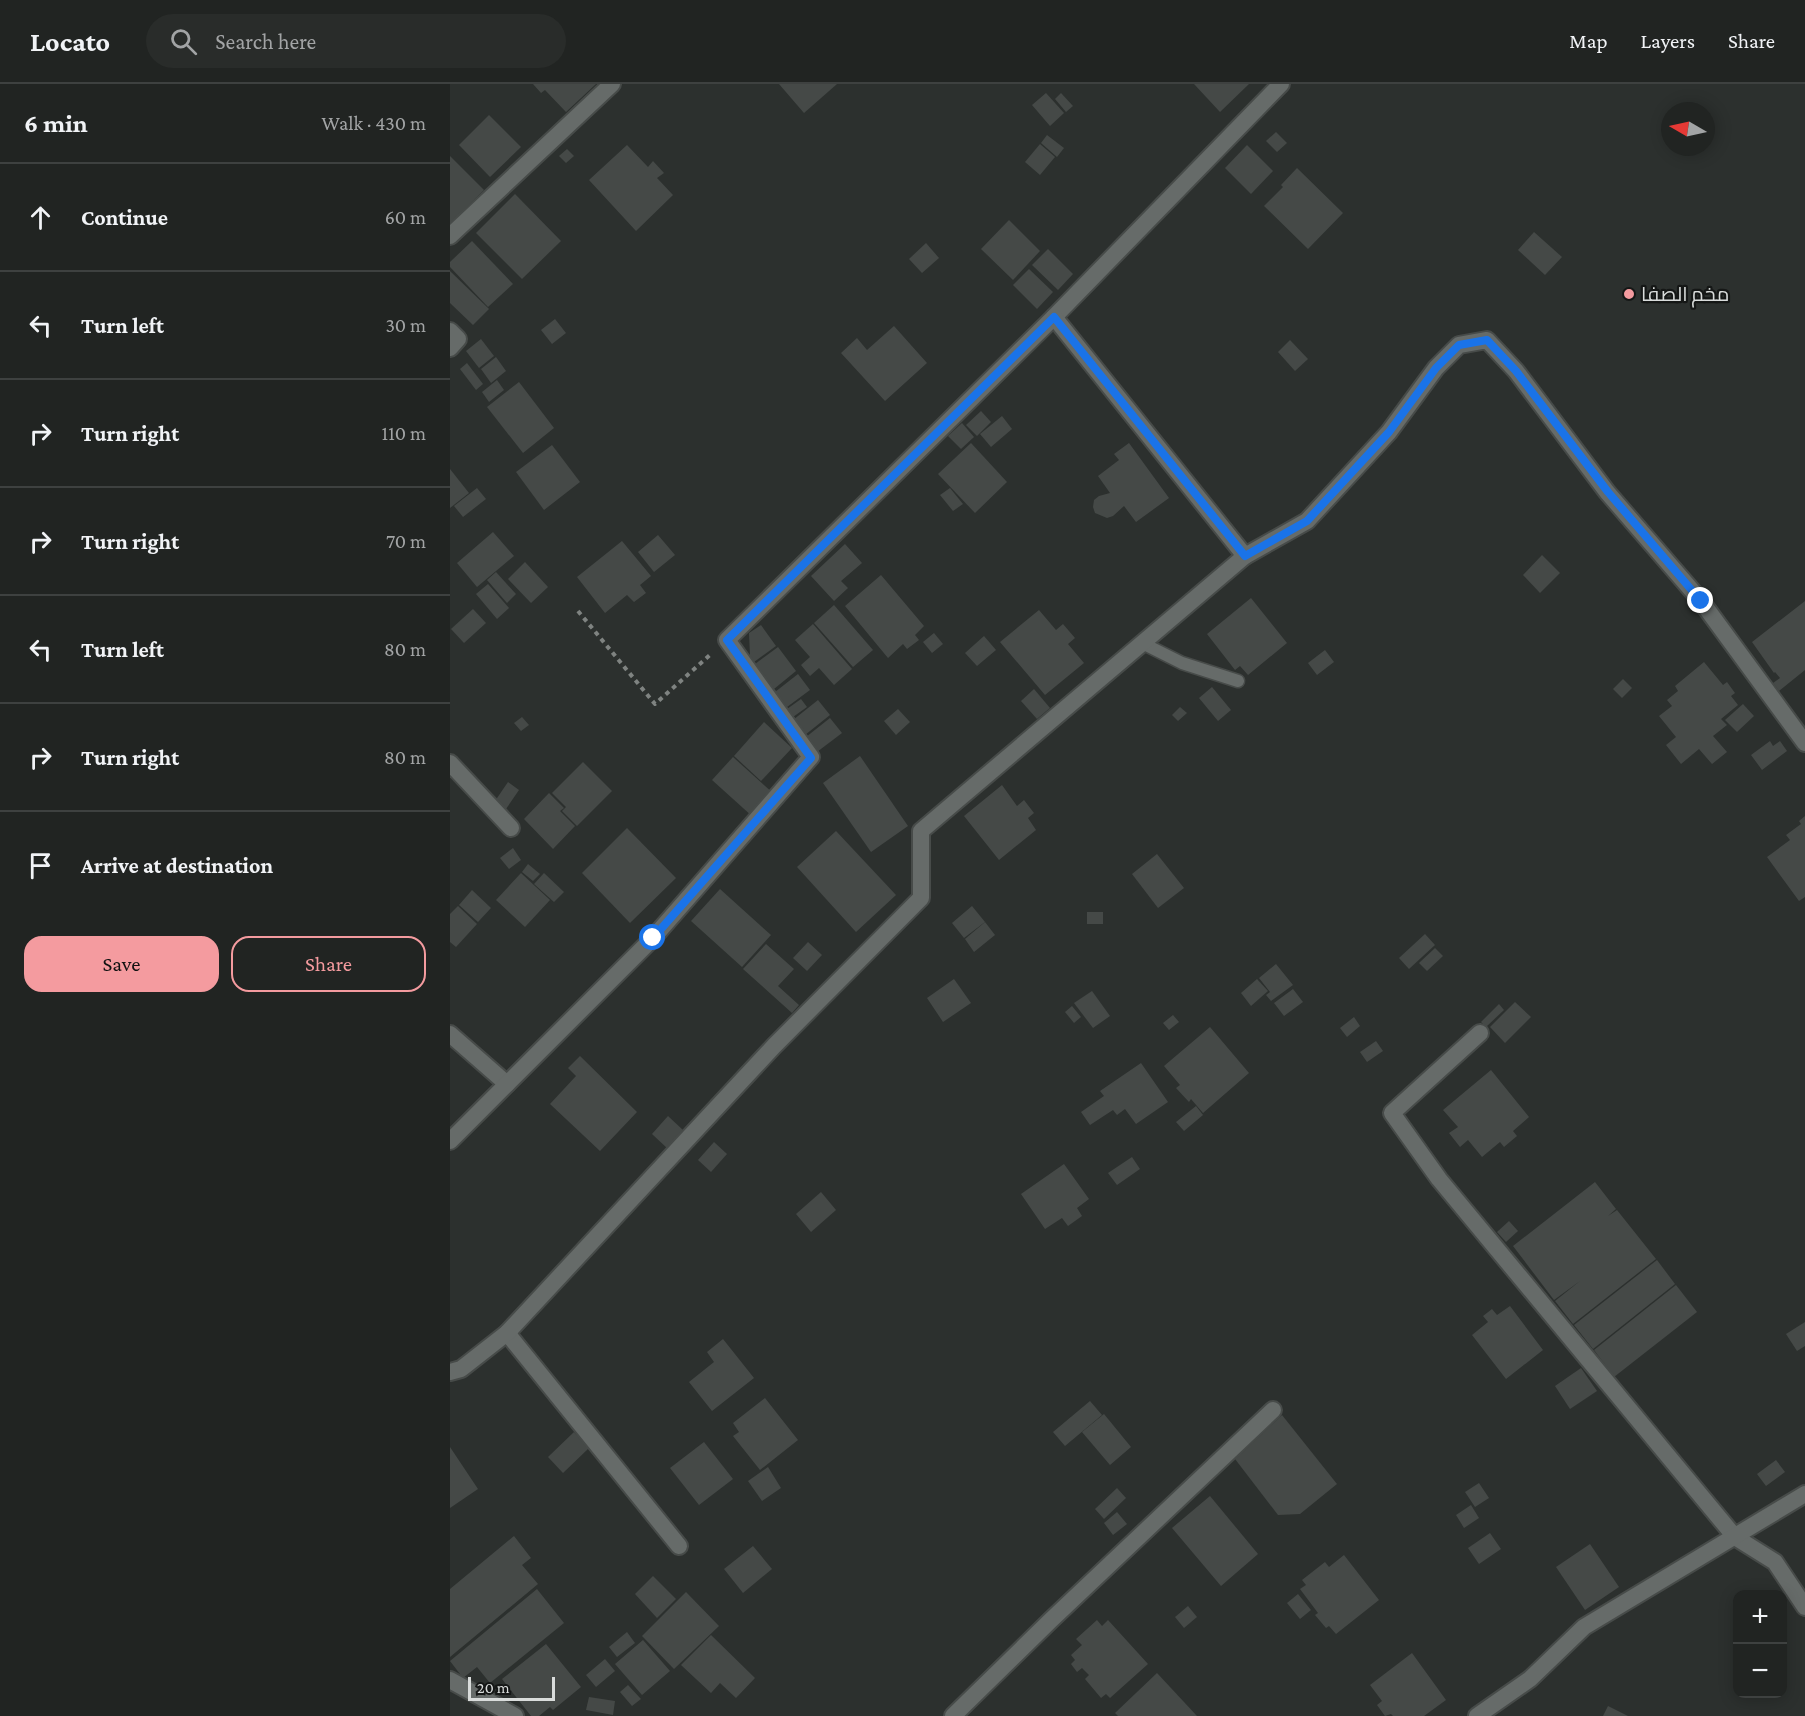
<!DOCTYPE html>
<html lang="en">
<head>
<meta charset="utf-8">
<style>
  body { margin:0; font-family:"Crimson Pro",Cairo,serif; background:#292c2a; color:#f1f3f6 }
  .controls { position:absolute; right:18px; bottom:18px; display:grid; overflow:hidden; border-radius:12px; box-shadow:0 3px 15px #0003 }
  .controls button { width:54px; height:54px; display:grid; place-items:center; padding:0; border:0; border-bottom:2px solid #3e4140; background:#212422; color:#f1f3f6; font:30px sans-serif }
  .compass { position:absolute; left:1211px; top:18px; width:54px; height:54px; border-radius:50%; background:#212422; box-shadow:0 3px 15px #0003; rotate:279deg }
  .scale { position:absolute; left:18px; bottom:15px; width:87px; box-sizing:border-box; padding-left:6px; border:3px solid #d9dcdb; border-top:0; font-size:16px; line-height:21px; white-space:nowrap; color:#d9dcdb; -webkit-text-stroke:4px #151716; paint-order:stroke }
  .stop { position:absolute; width:18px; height:18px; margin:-14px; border:4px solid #1a73e8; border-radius:50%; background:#fff }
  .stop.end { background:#1a73e8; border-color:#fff; box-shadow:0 2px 6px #0008 }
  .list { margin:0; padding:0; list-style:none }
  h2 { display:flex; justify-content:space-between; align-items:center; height:78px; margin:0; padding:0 24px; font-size:26px }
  h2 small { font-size:20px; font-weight:400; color:#a2a4a5 }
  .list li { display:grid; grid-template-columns:39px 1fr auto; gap:18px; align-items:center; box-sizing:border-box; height:108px; padding:0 24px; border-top:2px solid #3e4140 }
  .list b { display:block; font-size:22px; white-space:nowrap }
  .list em { font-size:20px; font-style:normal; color:#a2a4a5 }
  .actions { display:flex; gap:12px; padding:18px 24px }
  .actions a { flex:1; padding:14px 0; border:2px solid #f49b9f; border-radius:18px; text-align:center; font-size:21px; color:#f49b9f }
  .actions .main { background:#f49b9f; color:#111 }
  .icon { flex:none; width:33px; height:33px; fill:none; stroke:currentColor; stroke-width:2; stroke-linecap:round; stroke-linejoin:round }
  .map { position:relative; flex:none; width:1355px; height:1632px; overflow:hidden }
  header { display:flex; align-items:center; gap:36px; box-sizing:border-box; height:84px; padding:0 30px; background:#212422; border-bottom:2px solid #3e4140 }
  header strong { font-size:28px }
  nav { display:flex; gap:33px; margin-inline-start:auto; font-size:21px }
  .search { width:420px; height:54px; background:#292c2a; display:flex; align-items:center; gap:15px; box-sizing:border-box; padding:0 21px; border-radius:33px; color:#a2a4a5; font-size:22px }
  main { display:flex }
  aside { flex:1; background:#212422 }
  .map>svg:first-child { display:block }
  .building { fill:#454947 }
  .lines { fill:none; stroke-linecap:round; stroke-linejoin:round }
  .service-casing { stroke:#474b49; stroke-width:15 }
  .minor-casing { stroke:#474b49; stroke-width:20 }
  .path { stroke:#7f8381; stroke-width:4; stroke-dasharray:4.5 4.5; stroke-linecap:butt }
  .service { stroke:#666b69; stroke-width:12 }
  .minor { stroke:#666b69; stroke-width:16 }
  .route { stroke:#1a73e8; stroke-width:8 }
  .poi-dot { fill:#f49b9f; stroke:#151716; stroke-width:2 }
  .labels { text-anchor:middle; stroke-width:4.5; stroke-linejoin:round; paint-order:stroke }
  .poi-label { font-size:20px; fill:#d9dcdb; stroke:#151716; text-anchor:start }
</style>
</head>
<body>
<header>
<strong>Locato</strong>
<div class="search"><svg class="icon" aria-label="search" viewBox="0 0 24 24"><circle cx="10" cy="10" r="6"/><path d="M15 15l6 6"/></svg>Search here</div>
<nav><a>Map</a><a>Layers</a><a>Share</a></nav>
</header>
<main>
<aside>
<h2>6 min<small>Walk · 430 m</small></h2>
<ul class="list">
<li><svg class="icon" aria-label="ahead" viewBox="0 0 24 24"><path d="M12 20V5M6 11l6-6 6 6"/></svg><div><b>Continue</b></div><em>60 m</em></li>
<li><svg class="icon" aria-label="left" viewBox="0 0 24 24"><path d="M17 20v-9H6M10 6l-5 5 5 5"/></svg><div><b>Turn left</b></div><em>30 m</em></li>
<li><svg class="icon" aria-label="right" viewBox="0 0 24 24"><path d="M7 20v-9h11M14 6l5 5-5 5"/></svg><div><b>Turn right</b></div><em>110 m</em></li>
<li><svg class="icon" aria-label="right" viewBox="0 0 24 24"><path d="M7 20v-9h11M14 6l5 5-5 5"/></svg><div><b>Turn right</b></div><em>70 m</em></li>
<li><svg class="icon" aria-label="left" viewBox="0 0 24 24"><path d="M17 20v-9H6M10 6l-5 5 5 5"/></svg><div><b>Turn left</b></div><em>80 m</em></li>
<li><svg class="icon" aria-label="right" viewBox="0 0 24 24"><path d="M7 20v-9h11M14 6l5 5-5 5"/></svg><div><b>Turn right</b></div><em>80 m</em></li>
<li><svg class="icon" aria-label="arrive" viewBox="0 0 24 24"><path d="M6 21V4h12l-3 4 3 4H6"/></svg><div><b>Arrive at destination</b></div></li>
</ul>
<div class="actions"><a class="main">Save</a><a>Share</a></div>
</aside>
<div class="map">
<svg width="1355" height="1632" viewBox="0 0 1355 1632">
  <rect width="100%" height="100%" fill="#2c302e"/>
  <g class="building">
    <path d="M 83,0 L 146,0 L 116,28 L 95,6 L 91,9 Z"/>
    <path d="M 329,0 L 387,0 L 354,29 Z"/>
    <path d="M 744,0 L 799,0 L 770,28 Z"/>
    <path d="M 596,9 L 614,29 L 600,42 L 582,21 Z"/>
    <path d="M 611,9 L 623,22 L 616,28 L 605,15 Z"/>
    <path d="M 39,31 L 71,63 L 40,93 L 9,61 Z"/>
    <path d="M 826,48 L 837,59 L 827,68 L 816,57 Z"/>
    <path d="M 597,51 L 614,64 L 607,73 L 591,59 Z"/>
    <path d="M 590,60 L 605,73 L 590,91 L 575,78 Z"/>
    <path d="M 177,61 L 198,83 L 203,77 L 214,89 L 207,94 L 223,111 L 186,147 L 139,96 Z"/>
    <path d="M 797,61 L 823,87 L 801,110 L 775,84 Z"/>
    <path d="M 117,65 L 124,72 L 116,79 L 109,72 Z"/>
    <path d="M 0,72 L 34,106 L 0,140 Z"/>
    <path d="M 847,84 L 893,129 L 858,165 L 814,122 L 833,103 L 831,101 Z"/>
    <path d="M 65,110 L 111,157 L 72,195 L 26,149 Z"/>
    <path d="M 559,136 L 590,167 L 563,196 L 531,165 Z"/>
    <path d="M 1084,148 L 1112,173 L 1095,191 L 1068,166 Z"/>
    <path d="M 22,157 L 63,200 L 38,223 L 0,183 L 0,178 Z"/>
    <path d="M 476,159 L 489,174 L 472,189 L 459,175 Z"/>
    <path d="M 598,165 L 623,190 L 608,206 L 582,181 Z"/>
    <path d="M 579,185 L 603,208 L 587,225 L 563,201 Z"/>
    <path d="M 0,187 L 39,225 L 23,241 L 0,219 Z"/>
    <path d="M 105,235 L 116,249 L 102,260 L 91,246 Z"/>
    <path d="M 444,242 L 477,279 L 435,317 L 391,269 L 407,254 L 417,266 Z"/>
    <path d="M 31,255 L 44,272 L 29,284 L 16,267 Z"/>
    <path d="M 840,256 L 858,275 L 845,287 L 828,268 Z"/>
    <path d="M 46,273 L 56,287 L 41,299 L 31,285 Z"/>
    <path d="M 17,279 L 33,300 L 26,306 L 10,285 Z"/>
    <path d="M 47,296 L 54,306 L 39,318 L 32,308 Z"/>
    <path d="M 69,298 L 104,344 L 73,369 L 37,323 Z"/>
    <path d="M 531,327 L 541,338 L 527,352 L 516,341 Z"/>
    <path d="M 552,332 L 562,345 L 541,363 L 530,350 Z"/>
    <path d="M 512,339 L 524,353 L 511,365 L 498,352 Z"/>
    <path d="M 521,359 L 557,398 L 525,429 L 488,390 Z"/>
    <path d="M 679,359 L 719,414 L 686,438 L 674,422 L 663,432 L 657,434 L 645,429 L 643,423 L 644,416 L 649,412 L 660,409 L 648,392 L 669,376 L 664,370 Z"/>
    <path d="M 102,361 L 130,398 L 94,426 L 66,388 Z"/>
    <path d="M 0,385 L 19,409 L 0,424 Z"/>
    <path d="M 27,404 L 36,415 L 13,433 L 4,422 Z"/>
    <path d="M 500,404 L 513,420 L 503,427 L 490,411 Z"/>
    <path d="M 43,448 L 64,472 L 27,503 L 7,479 Z"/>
    <path d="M 208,451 L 225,471 L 204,488 L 188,468 Z"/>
    <path d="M 172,457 L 201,492 L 190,501 L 196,509 L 184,518 L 177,511 L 155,529 L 127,493 Z"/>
    <path d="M 395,460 L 412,479 L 391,497 L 398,504 L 384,517 L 361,492 Z"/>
    <path d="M 1092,471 L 1110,489 L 1090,509 L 1073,491 Z"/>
    <path d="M 75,478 L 98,503 L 81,519 L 58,495 Z"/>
    <path d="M 46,488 L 66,510 L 57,519 L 37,496 Z"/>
    <path d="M 431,491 L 474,542 L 465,551 L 469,556 L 457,565 L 453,560 L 438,574 L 395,522 Z"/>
    <path d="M 38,500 L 59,524 L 47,535 L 26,510 Z"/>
    <path d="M 801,514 L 837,559 L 798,591 L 790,582 L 785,586 L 757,550 Z"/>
    <path d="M 1355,517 L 1355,586 L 1329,607 L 1323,599 L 1330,594 L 1325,588 L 1324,589 L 1302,558 Z"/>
    <path d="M 384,521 L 423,566 L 403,583 L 364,539 Z"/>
    <path d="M 23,525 L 36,539 L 14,559 L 1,545 Z"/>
    <path d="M 589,526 L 606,546 L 613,540 L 625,554 L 618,560 L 634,579 L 595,611 L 550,558 Z"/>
    <path d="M 363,540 L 402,585 L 384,601 L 369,584 L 360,592 L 351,581 L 360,573 L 345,556 Z"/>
    <path d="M 311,541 L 326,562 L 304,578 L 300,572 L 299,549 Z"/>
    <path d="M 484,549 L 493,560 L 482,569 L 473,558 Z"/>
    <path d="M 534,552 L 546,566 L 527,582 L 515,569 Z"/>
    <path d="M 328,563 L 346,587 L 324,605 L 305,580 Z"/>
    <path d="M 875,566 L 884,578 L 867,591 L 858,579 Z"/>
    <path d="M 1254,578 L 1273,601 L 1277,598 L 1285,609 L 1281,612 L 1288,621 L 1271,635 L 1277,641 L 1263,652 L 1277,668 L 1262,680 L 1249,665 L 1231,680 L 1216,661 L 1226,653 L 1209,632 L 1222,622 L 1217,616 L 1228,607 L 1225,602 Z"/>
    <path d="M 348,590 L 360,606 L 337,623 L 325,608 Z"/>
    <path d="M 1173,595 L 1182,604 L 1172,614 L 1163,605 Z"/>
    <path d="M 762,603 L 781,626 L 768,637 L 749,614 Z"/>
    <path d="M 584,605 L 600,624 L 587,635 L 571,617 Z"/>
    <path d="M 351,615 L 357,623 L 343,633 L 337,625 Z"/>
    <path d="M 368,616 L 380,631 L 355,651 L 343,636 Z"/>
    <path d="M 1293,620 L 1304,632 L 1287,648 L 1275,636 Z"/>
    <path d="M 730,623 L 737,629 L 728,637 L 722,631 Z"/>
    <path d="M 448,625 L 460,638 L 446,651 L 434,637 Z"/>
    <path d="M 72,633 L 79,641 L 71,647 L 64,639 Z"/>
    <path d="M 380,634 L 392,649 L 367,668 L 356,653 Z"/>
    <path d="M 314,638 L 342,664 L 311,697 L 284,672 Z"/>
    <path d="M 1320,657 L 1323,662 L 1330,657 L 1337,667 L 1312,686 L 1301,671 Z"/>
    <path d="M 410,672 L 458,742 L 421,768 L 373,699 Z"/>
    <path d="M 283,673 L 324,710 L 303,733 L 262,696 Z"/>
    <path d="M 133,678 L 162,707 L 127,742 L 112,727 L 116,723 L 102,709 Z"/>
    <path d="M 58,698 L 69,706 L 56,725 L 45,717 Z"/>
    <path d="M 552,701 L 567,722 L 574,716 L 584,729 L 578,734 L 586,746 L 549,776 L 514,732 Z"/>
    <path d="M 99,709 L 114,724 L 110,727 L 125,742 L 103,765 L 74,735 Z"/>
    <path d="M 1355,732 L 1355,813 L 1349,817 L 1317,773 L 1340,756 L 1336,751 L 1351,740 L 1349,737 Z"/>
    <path d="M 177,744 L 226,794 L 180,839 L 132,789 Z"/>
    <path d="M 386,747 L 446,811 L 406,848 L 347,783 Z"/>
    <path d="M 63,764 L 71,776 L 59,785 L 50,774 Z"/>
    <path d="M 707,770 L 734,804 L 708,824 L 682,790 Z"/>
    <path d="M 78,780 L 90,790 L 83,797 L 72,788 Z"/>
    <path d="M 71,789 L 100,816 L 75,843 L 46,816 Z"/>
    <path d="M 94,789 L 114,808 L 104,818 L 84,800 Z"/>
    <path d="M 270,805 L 321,851 L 292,883 L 241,837 Z"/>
    <path d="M 22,806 L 41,824 L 28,838 L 9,821 Z"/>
    <path d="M 8,822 L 27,840 L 6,863 L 0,858 L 0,830 Z"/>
    <path d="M 522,822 L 535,838 L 514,854 L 502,839 Z"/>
    <rect x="637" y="828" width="16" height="12"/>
    <path d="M 535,838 L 545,851 L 524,868 L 515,855 Z"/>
    <path d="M 975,850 L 985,861 L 959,885 L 949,874 Z"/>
    <path d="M 358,858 L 372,871 L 357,887 L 343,874 Z"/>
    <path d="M 316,860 L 344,885 L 328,902 L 349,921 L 342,929 L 293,885 Z"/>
    <path d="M 985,864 L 993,872 L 977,887 L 969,879 Z"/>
    <path d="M 826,880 L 843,901 L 821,917 L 816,911 L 820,908 L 809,894 Z"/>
    <path d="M 504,895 L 521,919 L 493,938 L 477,914 Z"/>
    <path d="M 807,895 L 818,907 L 801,922 L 791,909 Z"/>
    <path d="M 843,905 L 853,918 L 834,932 L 824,919 Z"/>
    <path d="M 642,907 L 660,932 L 643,944 L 624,919 Z"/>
    <path d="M 1065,918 L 1081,933 L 1055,959 L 1040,943 Z"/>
    <path d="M 1049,920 L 1054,926 L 1036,943 L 1031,938 Z"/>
    <path d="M 622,922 L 631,933 L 624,939 L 615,928 Z"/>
    <path d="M 723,931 L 729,938 L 719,946 L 713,939 Z"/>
    <path d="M 904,933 L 910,942 L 897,953 L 890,944 Z"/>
    <path d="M 760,943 L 799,989 L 753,1029 L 741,1015 L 739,1018 L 726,1004 L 730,1001 L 714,982 Z"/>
    <path d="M 926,957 L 933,967 L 917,978 L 910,968 Z"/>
    <path d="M 130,972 L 187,1028 L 150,1067 L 100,1020 L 126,992 L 118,984 Z"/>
    <path d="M 691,979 L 718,1018 L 686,1040 L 675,1025 L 667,1031 L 663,1026 L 640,1041 L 631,1028 L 654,1012 L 650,1007 Z"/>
    <path d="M 1041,986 L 1079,1033 L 1063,1047 L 1067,1052 L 1054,1063 L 1050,1058 L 1032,1073 L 1018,1056 L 1010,1063 L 999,1049 L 1008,1043 L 993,1026 Z"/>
    <path d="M 746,1022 L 753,1031 L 734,1047 L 726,1038 Z"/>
    <path d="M 218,1032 L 234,1047 L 218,1065 L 202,1050 Z"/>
    <path d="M 264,1058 L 277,1070 L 261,1088 L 248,1076 Z"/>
    <path d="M 682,1073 L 690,1085 L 667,1101 L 658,1089 Z"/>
    <path d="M 614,1080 L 639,1115 L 627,1124 L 632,1132 L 618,1142 L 612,1134 L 595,1145 L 571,1110 Z"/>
    <path d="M 1145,1098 L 1166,1125 L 1158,1132 L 1167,1126 L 1206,1175 L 1123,1240 L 1105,1217 L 1130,1197 L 1104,1216 L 1063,1162 Z"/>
    <path d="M 371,1108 L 386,1126 L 361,1148 L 346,1130 Z"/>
    <path d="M 1059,1137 L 1068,1147 L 1056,1158 L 1047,1148 Z"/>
    <path d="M 1207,1176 L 1225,1200 L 1143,1265 L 1124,1241 Z"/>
    <path d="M 1226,1201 L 1247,1228 L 1164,1293 L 1144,1266 Z"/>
    <path d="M 1060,1222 L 1093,1266 L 1056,1295 L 1022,1251 L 1038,1238 L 1033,1232 L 1042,1225 L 1047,1231 Z"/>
    <path d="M 1355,1238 L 1355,1262 L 1347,1267 L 1336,1250 Z"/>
    <path d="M 273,1255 L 304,1294 L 262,1327 L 239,1298 L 264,1278 L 257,1268 Z"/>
    <path d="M 1131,1284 L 1147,1307 L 1120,1325 L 1105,1302 Z"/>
    <path d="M 315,1314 L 348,1356 L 310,1386 L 283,1352 L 289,1348 L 283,1339 Z"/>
    <path d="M 640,1317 L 652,1331 L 615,1362 L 603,1348 Z"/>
    <path d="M 654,1330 L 681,1363 L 660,1381 L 632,1348 Z"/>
    <path d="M 832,1331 L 887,1400 L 850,1430 L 828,1431 L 785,1375 Z"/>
    <path d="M 124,1348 L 139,1364 L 113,1389 L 98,1373 Z"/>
    <path d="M 254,1358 L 283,1395 L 249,1421 L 220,1384 Z"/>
    <path d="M 0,1363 L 28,1405 L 0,1424 Z"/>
    <path d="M 1326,1376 L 1335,1388 L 1316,1402 L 1307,1390 Z"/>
    <path d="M 318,1383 L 331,1404 L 312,1417 L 298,1397 Z"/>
    <path d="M 1029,1399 L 1039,1414 L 1025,1423 L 1015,1408 Z"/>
    <path d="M 667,1404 L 676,1414 L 654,1435 L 645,1425 Z"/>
    <path d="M 760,1412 L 808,1470 L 771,1502 L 722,1444 Z"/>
    <path d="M 1021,1421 L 1029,1434 L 1014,1444 L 1006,1431 Z"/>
    <path d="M 667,1428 L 677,1440 L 663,1451 L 654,1439 Z"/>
    <path d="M 1040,1449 L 1051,1465 L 1029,1480 L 1018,1464 Z"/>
    <path d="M 64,1452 L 81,1474 L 72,1481 L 88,1500 L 0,1573 L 0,1505 Z"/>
    <path d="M 1140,1460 L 1169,1503 L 1135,1526 L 1106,1483 Z"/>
    <path d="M 303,1462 L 322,1485 L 293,1509 L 274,1485 Z"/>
    <path d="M 894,1471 L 929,1516 L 886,1550 L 879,1542 L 876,1544 L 865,1531 L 868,1529 L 850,1505 L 856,1501 L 852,1496 L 875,1478 L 879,1483 Z"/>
    <path d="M 203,1492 L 226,1515 L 207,1534 L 185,1510 Z"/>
    <path d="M 87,1505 L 114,1539 L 40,1599 L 27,1583 L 13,1594 L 0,1577 Z"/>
    <path d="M 236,1508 L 269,1542 L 224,1585 L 192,1552 Z"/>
    <path d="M 848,1510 L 861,1526 L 850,1535 L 837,1519 Z"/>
    <path d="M 738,1522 L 747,1533 L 734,1544 L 725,1533 Z"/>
    <path d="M 647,1536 L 652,1542 L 658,1536 L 698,1580 L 660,1614 L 656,1610 L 651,1614 L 635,1595 L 639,1591 L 632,1584 L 627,1588 L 621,1580 L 625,1576 L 621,1571 L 632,1561 L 626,1555 Z"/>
    <path d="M 177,1548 L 185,1559 L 167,1573 L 159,1563 Z"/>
    <path d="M 261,1551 L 305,1594 L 286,1614 L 270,1599 L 261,1609 L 231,1581 Z"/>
    <path d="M 193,1556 L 220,1587 L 192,1611 L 165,1580 Z"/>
    <path d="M 96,1560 L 131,1603 L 103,1626 L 100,1623 L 89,1632 L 81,1632 L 52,1595 Z"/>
    <path d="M 962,1569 L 996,1616 L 974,1632 L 943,1632 L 941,1630 L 935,1632 L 927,1621 L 932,1617 L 920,1601 Z"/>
    <path d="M 155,1575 L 165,1587 L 146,1603 L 136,1591 Z"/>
    <path d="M 707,1589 L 747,1632 L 668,1632 L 665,1629 Z"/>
    <path d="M 178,1601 L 191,1615 L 182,1622 L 170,1608 Z"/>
    <path d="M 139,1613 L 165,1617 L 163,1631 L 136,1626 Z"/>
    <path d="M 1158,1622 L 1178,1632 L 1153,1632 Z"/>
  </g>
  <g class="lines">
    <defs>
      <path id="service" d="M 692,559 L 732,579 L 788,597"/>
      <g id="minor">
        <path d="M 0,152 L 162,0"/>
        <path d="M 0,247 L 8,255 L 0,264"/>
        <path d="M 795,472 L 857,437 L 939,348 L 986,284 L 1009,261 L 1037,256 L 1066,287 L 1157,408 L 1251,517 L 1355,659"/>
        <path d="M 0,679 L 61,744"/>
        <path d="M 1030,949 L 942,1029 L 989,1095 L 1285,1453 L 1325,1478 L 1355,1523"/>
        <path d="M 0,950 L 57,1000"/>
        <path d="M 0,1057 L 203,854 L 361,673 L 277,556 L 604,233 L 831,0"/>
        <path d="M 57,1249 L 229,1462"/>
        <path d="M 0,1288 L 11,1285 L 57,1249 L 324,962 L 471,814 L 471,747 L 795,472 L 604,233"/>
        <path d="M 0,1596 L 65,1632"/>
        <path d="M 503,1632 L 601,1536 L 823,1326"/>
        <path d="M 1027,1632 L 1080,1595 L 1134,1543 L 1355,1410"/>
      </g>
    </defs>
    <use href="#service" class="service-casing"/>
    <use href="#minor" class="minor-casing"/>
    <path class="path" d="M 128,527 L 205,620 L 260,571"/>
    <use href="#service" class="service"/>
    <use href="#minor" class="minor"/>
  </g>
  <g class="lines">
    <path class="route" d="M 203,854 L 361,674 L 277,556 L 604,233 L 795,472 L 857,437 L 939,348 L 986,284 L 1009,261 L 1037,256 L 1066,287 L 1158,408 L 1251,517"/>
  </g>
  <circle class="poi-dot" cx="1179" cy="210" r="6"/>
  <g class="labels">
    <g class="poi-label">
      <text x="1191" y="217">مخم الصفا</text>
    </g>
  </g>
</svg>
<div class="controls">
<button>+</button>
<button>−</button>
</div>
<svg class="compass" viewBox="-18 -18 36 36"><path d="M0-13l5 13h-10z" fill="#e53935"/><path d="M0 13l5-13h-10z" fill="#a2a4a5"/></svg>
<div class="scale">20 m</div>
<div class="stop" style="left:203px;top:854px"></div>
<div class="stop end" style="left:1251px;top:517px"></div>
</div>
</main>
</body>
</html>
